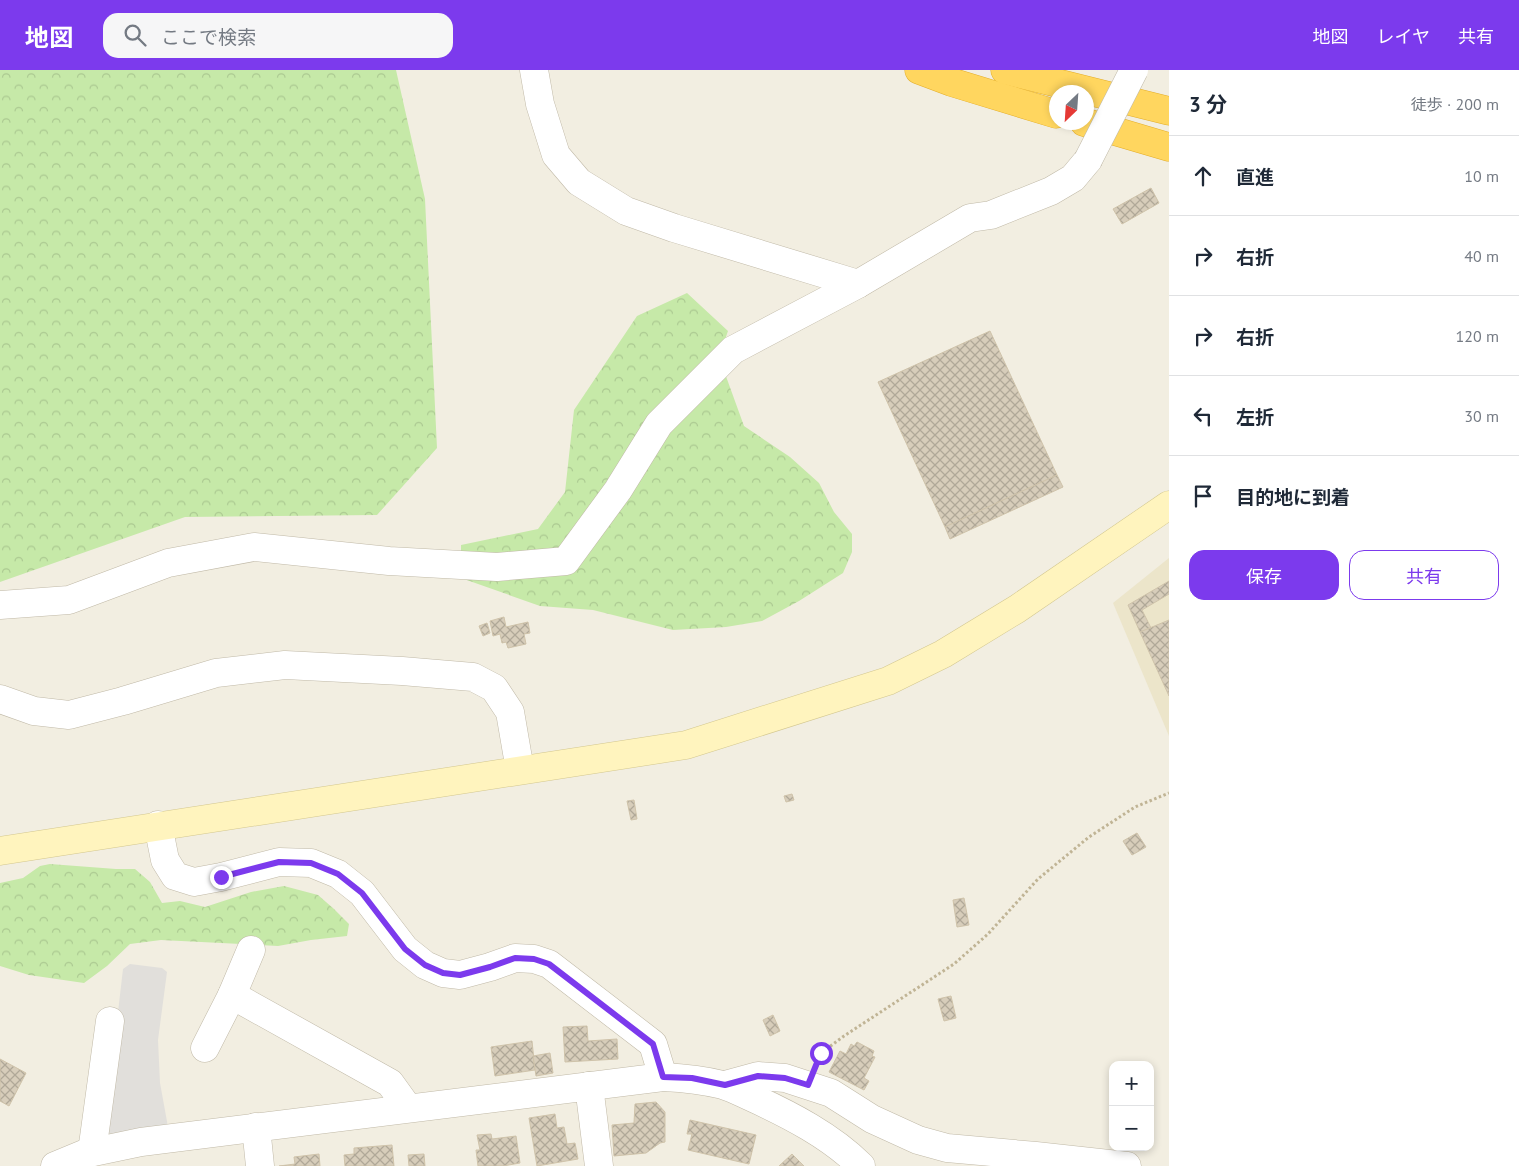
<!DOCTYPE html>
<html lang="ja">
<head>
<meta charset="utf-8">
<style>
  body { margin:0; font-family:"PT Sans","Noto Sans JP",sans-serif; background:#f6f6f7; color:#1f2937 }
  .controls { position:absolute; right:15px; bottom:15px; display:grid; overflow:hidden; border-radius:10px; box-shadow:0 2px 8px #0003 }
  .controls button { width:45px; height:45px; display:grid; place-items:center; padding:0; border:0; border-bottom:1px solid #e0e1e3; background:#fff; color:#1f2937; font:25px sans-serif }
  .compass { position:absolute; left:1049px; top:15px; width:45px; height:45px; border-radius:50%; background:#fff; box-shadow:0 2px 8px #0003; rotate:205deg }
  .stop { position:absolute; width:15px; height:15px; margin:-11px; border:4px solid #7c3aed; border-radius:50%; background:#fff }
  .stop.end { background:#7c3aed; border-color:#fff; box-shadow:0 1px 5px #0008 }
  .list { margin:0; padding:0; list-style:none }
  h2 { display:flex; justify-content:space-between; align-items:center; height:65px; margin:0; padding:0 20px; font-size:21px }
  h2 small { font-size:16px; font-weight:400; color:#747a83 }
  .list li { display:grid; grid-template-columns:32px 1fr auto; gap:15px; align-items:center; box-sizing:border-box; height:80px; padding:0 20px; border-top:1px solid #e0e1e3 }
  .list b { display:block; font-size:19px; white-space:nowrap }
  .list em { font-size:16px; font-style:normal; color:#747a83 }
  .actions { display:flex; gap:10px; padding:15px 20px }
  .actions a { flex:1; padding:11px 0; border:1px solid #7c3aed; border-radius:15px; text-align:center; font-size:18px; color:#7c3aed }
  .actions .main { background:#7c3aed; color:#fff }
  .icon { flex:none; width:28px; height:28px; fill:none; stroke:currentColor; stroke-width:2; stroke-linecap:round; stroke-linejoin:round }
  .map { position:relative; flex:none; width:1169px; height:1096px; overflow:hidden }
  header { display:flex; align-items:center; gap:30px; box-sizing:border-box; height:70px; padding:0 25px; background:#7c3aed; color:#fff }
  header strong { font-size:24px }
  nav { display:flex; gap:28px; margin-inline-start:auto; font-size:18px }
  .search { width:350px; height:45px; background:#f6f6f7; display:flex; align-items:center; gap:12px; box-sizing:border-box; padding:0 18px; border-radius:15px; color:#747a83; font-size:19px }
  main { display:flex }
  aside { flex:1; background:#fff }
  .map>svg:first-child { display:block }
  .education { fill:#ece5ca }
  .forest { fill:url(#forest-crowns) }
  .parking { fill:#e1dfdb }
  .building { fill:url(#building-cross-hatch); stroke:#cfc3aa }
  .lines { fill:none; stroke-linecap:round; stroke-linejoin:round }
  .street-casing { stroke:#c0b9a7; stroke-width:29 }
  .secondary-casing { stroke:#d3c78f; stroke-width:29 }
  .highway-casing { stroke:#e3ad2a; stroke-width:29 }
  .path { stroke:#c0b495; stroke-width:3; stroke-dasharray:2.5 2.5; stroke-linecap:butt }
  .street { stroke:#fff; stroke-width:28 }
  .secondary { stroke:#fff4be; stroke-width:28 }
  .highway { stroke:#ffd65f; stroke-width:28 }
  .street-bridge-casing { stroke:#c0b9a7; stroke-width:29; stroke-linecap:butt }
  .street-bridge { stroke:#fff; stroke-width:28 }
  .route { stroke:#7c3aed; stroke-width:6 }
</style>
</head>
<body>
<header>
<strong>地図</strong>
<div class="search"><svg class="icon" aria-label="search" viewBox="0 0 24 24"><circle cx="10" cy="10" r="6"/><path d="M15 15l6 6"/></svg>ここで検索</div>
<nav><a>地図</a><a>レイヤ</a><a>共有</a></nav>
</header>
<main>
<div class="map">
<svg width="1169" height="1096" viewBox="0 0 1169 1096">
  <defs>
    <pattern id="forest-crowns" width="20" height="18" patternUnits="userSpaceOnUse" patternTransform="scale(1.25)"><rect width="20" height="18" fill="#c6e9a8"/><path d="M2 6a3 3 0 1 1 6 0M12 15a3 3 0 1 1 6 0" fill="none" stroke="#abc991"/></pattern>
    <pattern id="building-cross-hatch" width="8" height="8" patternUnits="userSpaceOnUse" patternTransform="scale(1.25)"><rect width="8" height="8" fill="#d7cdba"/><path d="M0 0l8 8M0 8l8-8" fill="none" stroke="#b0a898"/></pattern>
  </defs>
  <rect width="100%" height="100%" fill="#f2eee1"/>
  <path class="education" d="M 1169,488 L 1169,666 L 1113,533 Z"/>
  <g class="forest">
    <path d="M 0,0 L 396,0 L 425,129 L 437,378 L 377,445 L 185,447 L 0,512 Z"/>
    <path d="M 687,223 L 728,261 L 719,287 L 744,356 L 790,387 L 819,413 L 834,442 L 852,464 L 852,482 L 843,503 L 799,531 L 762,551 L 726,557 L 673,560 L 593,540 L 540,536 L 461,508 L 461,475 L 538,459 L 565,422 L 574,340 L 637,246 Z"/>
    <path d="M 50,794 L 116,799 L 135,799 L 150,812 L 162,833 L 180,831 L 205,837 L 251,822 L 284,816 L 318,825 L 334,839 L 349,854 L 347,866 L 311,870 L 278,876 L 161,870 L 130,874 L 107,896 L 84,913 L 29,905 L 0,896 L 0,813 L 23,808 L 40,796 Z"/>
  </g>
  <path class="parking" d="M 130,894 L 162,898 L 167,902 L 158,970 L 160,1013 L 168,1057 L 109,1066 L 104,1063 L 123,899 Z"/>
  <g class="building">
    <path d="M 1151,118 L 1159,133 L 1122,154 L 1113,139 Z"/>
    <path d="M 990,261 L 1057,405 L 945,457 L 878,312 Z"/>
    <path d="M 1057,405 L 1063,417 L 950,469 L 945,457 Z"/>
    <path d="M 1169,511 L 1169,524 L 1142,540 L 1151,558 L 1140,562 L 1128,535 Z"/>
    <path d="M 504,547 L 506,557 L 528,552 L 530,563 L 524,564 L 526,574 L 508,578 L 506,572 L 502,573 L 500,564 L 493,566 L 490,551 Z"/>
    <path d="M 1169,550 L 1169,626 L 1140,562 Z"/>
    <path d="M 487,553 L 490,563 L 483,566 L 479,556 Z"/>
    <path d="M 792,724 L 794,730 L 786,732 L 784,726 Z"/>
    <path d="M 634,730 L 637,749 L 631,750 L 627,731 Z"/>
    <path d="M 1137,763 L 1146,777 L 1132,785 L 1123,771 Z"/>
    <path d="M 964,828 L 969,855 L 957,857 L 953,830 Z"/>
    <path d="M 951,926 L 956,948 L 944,951 L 938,929 Z"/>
    <path d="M 773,945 L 780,961 L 770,966 L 763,950 Z"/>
    <path d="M 587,956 L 588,971 L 617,969 L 618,989 L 565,992 L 563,957 Z"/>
    <path d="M 532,971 L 535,1000 L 495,1006 L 491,977 Z"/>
    <path d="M 857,972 L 874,981 L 872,986 L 875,987 L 864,1008 L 869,1011 L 864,1020 L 829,1002 L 840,981 L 846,984 L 851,974 L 854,976 Z"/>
    <path d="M 550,983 L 553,1003 L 536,1006 L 533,986 Z"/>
    <path d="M 0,989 L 26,1003 L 9,1036 L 0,1031 Z"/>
    <path d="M 656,1032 L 665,1042 L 665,1072 L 660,1073 L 646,1083 L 614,1086 L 612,1055 L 634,1053 L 635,1034 Z"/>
    <path d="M 555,1044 L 557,1058 L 564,1057 L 567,1074 L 575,1073 L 578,1089 L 537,1096 L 529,1048 Z"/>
    <path d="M 690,1050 L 756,1065 L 749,1094 L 688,1080 L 692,1064 L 687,1064 Z"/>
    <path d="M 491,1064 L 492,1069 L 516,1066 L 520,1093 L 503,1096 L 478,1096 L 476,1080 L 480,1080 L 477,1065 Z"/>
    <path d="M 392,1075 L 394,1096 L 345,1096 L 344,1085 L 354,1084 L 354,1078 Z"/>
    <path d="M 319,1084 L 320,1096 L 279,1096 L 295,1094 L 294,1087 Z"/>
    <path d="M 424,1084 L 425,1096 L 409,1096 L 408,1085 Z"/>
    <path d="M 792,1084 L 804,1096 L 779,1096 Z"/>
  </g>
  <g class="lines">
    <defs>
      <g id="street">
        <path d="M 534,0 L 540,34 L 556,85 L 579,112 L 626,141 L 674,158 L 858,214"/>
        <path d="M 0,535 L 69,530 L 168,493 L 254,477 L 389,491 L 497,497 L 566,491 L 618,420 L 659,354 L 733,280 L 858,214 L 970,148 L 991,145 L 1051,121 L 1073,108 L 1088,90"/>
        <path d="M 0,629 L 34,641 L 69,645 L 123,631 L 216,603 L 285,595 L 402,601 L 473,607 L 494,618 L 510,642 L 520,700"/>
        <path d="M 158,755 L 165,790 L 175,806 L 194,812 L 221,807 L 279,792 L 311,793 L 338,804 L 362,823 L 405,879 L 425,895 L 443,903 L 460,905 L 490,897 L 515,888 L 534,889 L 549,894 L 653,974 L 663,1007"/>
        <path d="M 251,880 L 232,925 L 390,1013 L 408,1038"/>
        <path d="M 205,978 L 232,925"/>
        <path d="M 725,1015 L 758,1006 L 785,1008 L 831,1023 L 872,1049 L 918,1070 L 947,1078 L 1036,1086 L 1127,1096"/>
        <path d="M 589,1016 L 599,1096"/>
        <path d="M 256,1057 L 260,1096"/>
        <path d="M 92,1082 L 110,951"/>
        <path d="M 55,1096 L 84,1084 L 141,1072 L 663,1007 C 683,1008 703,1010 723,1015 C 733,1018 742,1023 751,1027 C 790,1045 831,1066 861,1096"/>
      </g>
      <path id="secondary" d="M 0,781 L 686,675 L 888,611 L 943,584 L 1017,539 L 1169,435"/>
      <g id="highway">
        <path d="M 919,0 L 951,12 L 1056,44"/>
        <path d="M 1005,0 L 1169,41"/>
        <path d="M 1084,52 L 1169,77"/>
      </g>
    </defs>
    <use href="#street" class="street-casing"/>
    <use href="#secondary" class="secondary-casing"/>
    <use href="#highway" class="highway-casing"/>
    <path class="path" d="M 818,991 L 821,983 L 844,966 L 954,894 L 988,864 L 1038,809 L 1089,767 L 1135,737 L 1169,723"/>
    <use href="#street" class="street"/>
    <use href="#secondary" class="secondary"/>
    <use href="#highway" class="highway"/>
    <defs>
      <path id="street-bridge" d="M 1088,90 L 1134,0"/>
    </defs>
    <use href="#street-bridge" class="street-bridge-casing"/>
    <use href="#street-bridge" class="street-bridge"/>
  </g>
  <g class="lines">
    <path class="route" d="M 221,807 L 279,792 L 311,793 L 338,804 L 362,823 L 405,879 L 425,895 L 443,903 L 460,905 L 490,897 L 515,888 L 534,889 L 549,894 L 653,974 L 663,1007 L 692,1008 L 725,1015 L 758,1006 L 785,1008 L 808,1015 L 821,983"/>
  </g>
</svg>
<div class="controls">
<button>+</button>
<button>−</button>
</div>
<svg class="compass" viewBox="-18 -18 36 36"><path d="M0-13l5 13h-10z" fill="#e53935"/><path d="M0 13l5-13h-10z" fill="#747a83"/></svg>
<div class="stop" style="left:821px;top:983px"></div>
<div class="stop end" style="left:221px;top:807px"></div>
</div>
<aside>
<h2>3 分<small>徒歩 · 200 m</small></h2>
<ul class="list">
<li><svg class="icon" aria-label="ahead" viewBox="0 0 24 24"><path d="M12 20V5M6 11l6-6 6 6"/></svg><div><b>直進</b></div><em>10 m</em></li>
<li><svg class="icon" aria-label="right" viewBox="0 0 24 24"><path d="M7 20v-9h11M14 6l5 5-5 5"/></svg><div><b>右折</b></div><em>40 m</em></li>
<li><svg class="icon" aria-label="right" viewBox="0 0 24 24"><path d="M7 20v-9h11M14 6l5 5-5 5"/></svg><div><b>右折</b></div><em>120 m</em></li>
<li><svg class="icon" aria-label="left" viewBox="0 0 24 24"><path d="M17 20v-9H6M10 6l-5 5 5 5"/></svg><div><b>左折</b></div><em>30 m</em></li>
<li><svg class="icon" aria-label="arrive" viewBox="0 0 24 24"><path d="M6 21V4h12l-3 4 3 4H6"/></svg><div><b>目的地に到着</b></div></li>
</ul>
<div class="actions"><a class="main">保存</a><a>共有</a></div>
</aside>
</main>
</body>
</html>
